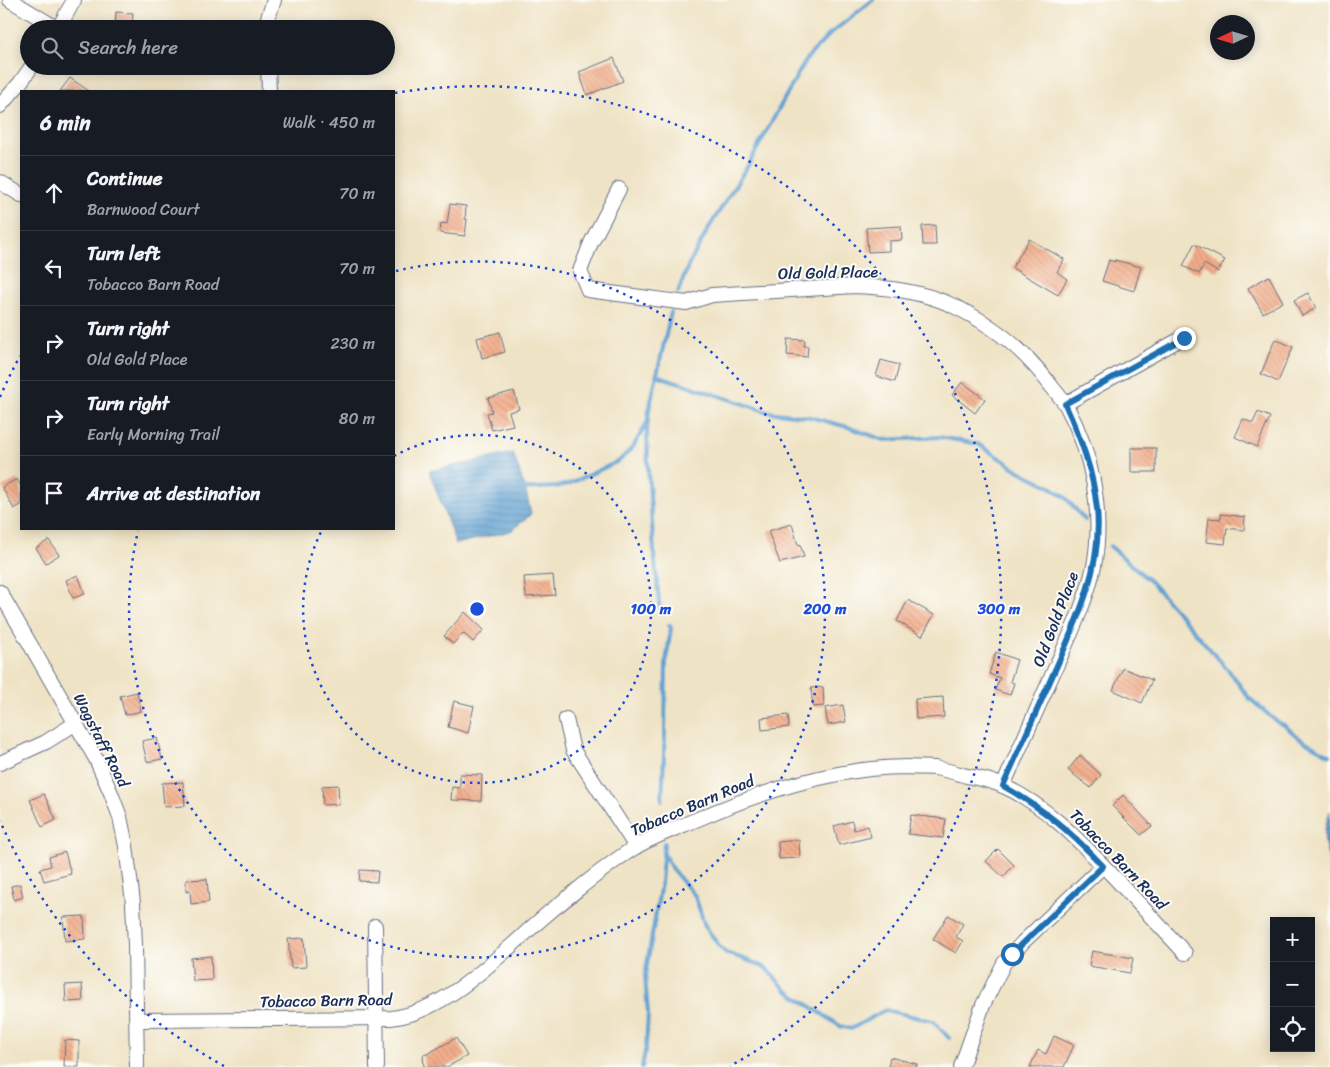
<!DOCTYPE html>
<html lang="en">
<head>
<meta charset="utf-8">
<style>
  body { margin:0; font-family:Sriracha,sans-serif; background:#20242c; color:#f1f3f6 }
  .controls { position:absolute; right:15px; bottom:15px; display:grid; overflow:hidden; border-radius:0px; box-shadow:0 2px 12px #0003 }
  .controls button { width:45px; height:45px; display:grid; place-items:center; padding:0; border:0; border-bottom:1px solid #363941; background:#171b24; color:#f1f3f6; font:25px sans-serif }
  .compass { position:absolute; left:1210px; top:15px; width:45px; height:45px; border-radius:50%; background:#171b24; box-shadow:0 2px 12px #0003; rotate:266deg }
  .stop { position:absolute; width:15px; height:15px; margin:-11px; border:4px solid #1f6fb2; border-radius:50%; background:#fff }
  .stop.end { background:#1f6fb2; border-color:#fff; box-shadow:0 1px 5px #0008 }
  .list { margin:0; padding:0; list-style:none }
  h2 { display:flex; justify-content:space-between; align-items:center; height:65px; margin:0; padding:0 20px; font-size:21px }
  h2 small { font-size:16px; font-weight:400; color:#9ea1a6 }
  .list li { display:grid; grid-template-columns:32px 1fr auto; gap:15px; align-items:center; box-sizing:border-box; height:75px; padding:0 20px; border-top:1px solid #363941 }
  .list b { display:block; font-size:19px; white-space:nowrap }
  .list p { margin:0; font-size:16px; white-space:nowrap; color:#9ea1a6 }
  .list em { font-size:16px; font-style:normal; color:#9ea1a6 }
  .icon { flex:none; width:28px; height:28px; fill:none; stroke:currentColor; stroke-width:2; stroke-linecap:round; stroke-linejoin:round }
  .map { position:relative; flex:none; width:1330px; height:1067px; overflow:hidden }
  .search { position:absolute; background:#171b24; box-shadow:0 2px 12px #0003; left:20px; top:20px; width:375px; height:55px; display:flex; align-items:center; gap:12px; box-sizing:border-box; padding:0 18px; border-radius:28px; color:#9ea1a6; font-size:19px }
  .panel { position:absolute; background:#171b24; box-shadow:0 2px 12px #0003; left:20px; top:90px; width:375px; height:440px; border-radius:0px }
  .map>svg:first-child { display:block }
  .water { fill:url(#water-rules); stroke:#3c6898 }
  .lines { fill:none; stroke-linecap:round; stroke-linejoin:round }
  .stream { stroke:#5ea0d2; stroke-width:4 }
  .building { fill:url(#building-back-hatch) }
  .minor-casing { stroke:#656e82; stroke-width:16 }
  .minor { stroke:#fff; stroke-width:14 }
  .route { stroke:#1f6fb2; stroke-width:6 }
  .ring { fill:none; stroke:#1d4ed8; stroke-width:2.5; stroke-dasharray:2.5 5 }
  .labels { text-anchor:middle; stroke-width:4; stroke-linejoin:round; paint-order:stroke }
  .street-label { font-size:16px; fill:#1b2f5e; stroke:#fdfcf7 }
  .centre { fill:#1d4ed8; stroke:#fdfcf7; stroke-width:2.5 }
  .ring-label { font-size:15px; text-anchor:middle; font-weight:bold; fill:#1d4ed8; stroke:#fdfcf7; stroke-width:4; stroke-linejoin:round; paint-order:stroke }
</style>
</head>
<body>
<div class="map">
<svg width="1330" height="1067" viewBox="0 0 1330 1067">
  <defs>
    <pattern id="water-rules" width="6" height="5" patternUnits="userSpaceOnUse" patternTransform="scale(1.25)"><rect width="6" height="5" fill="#5ea0d2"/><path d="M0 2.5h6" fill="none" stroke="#4d83ae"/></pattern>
    <pattern id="building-back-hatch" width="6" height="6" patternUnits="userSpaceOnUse" patternTransform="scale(1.25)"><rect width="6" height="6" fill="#f2ac88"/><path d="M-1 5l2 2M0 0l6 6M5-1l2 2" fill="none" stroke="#cf9478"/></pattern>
  </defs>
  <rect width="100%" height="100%" fill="#fdfcf7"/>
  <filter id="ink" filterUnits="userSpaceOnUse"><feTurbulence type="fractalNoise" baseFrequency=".02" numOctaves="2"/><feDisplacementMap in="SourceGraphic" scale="10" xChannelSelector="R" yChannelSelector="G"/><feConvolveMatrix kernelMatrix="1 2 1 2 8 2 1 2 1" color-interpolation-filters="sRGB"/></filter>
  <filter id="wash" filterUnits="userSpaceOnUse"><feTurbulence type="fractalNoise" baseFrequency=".0096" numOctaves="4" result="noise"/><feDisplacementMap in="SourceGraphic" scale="20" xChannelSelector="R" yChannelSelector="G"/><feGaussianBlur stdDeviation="1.12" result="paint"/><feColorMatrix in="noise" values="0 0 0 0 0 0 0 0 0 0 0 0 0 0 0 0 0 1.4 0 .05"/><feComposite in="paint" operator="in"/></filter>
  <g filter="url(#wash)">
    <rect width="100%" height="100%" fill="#efe3c5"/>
    <g class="water">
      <path d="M 513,453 L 525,488 L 531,513 L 529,516 L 511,531 L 456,544 L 429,471 Z"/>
      <path d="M 1330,811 L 1330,861 C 1322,842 1323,831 1330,811 Z"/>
    </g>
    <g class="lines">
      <g class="stream">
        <path d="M 678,292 L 689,264 L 710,226 L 747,167 L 799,72 L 809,56 L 831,33 L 873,0"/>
        <path d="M 656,375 L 768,412 L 810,417 L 848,427 L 884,440 L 939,437 L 978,444 L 1021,472 L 1049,486 L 1065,497 L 1085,520"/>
        <path d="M 521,489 L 555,487 L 569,484 L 619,461 L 633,447 L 648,421"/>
        <path d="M 1110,546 L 1151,582 L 1230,672 L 1249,698 L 1277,722 L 1284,725 L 1299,738 L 1330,755"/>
        <path d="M 660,612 L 654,551 L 648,469 L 647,430 L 649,410 L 671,312"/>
        <path d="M 662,800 L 665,733 L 666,662 L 671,628 L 669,625"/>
        <path d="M 663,852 L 672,869 L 695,896 L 705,926 L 720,947 L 726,953 L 755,963 L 767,969 L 786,990 L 840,1026 L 851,1029 L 885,1010 L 933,1021 L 949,1038"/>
        <path d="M 642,1067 L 646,1046 L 648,1013 L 645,976 L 661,883 L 664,843"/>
      </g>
    </g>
    <g id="blocks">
      <g class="building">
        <path d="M 116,12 L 133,13 L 132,29 L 115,29 Z"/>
        <path d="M 614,58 L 623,81 L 587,95 L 579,72 Z"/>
        <path d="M 70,78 L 89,91 L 60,91 Z"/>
        <path d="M 450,204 L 466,206 L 465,219 L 467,219 L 465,236 L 440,233 L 441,223 L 447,224 Z"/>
        <path d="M 935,225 L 936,245 L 923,245 L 922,226 Z"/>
        <path d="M 901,226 L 902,240 L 889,241 L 889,251 L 868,252 L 866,228 Z"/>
        <path d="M 1029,239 L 1064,259 L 1057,272 L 1067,279 L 1058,295 L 1012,268 Z"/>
        <path d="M 1194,244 L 1225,260 L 1218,272 L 1204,264 L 1199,274 L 1183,266 Z"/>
        <path d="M 1109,260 L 1115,262 L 1115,260 L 1141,267 L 1134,291 L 1102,281 Z"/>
        <path d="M 1269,276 L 1283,302 L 1263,313 L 1248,288 Z"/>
        <path d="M 1308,293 L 1316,308 L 1302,316 L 1294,300 Z"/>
        <path d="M 500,332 L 505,352 L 482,358 L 477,338 Z"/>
        <path d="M 788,339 L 805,340 L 804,346 L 808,346 L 807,357 L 787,355 Z"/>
        <path d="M 1275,339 L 1293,347 L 1278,382 L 1261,374 Z"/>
        <path d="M 881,360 L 899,365 L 895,382 L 876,376 Z"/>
        <path d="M 962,382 L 985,399 L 975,413 L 952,395 Z"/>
        <path d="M 514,391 L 519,409 L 509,412 L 513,425 L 492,430 L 487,413 L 492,412 L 488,398 Z"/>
        <path d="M 1258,412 L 1270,417 L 1257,447 L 1235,437 L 1243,419 L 1253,423 Z"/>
        <rect x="1131" y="448" width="25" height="24"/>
        <path d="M 17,479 L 21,486 L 21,505 L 14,509 L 2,487 Z"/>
        <path d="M 1221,514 L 1245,517 L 1244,530 L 1227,528 L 1225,544 L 1206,542 L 1209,518 L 1221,519 Z"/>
        <path d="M 792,524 L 798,545 L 800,544 L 804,557 L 780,563 L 768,531 Z"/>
        <path d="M 49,540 L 59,555 L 46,563 L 36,548 Z"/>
        <path d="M 78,575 L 85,594 L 73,598 L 66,580 Z"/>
        <path d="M 553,575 L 555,595 L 526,597 L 524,577 Z"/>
        <path d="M 908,600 L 934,615 L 922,636 L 897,621 Z"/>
        <path d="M 465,612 L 484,630 L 473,642 L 463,633 L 453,644 L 444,636 Z"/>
        <path d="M 996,652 L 1017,660 L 1010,682 L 1014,683 L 1010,695 L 995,690 L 1000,678 L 989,674 Z"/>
        <path d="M 1123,668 L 1152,680 L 1142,703 L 1113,690 Z"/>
        <path d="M 823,687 L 824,706 L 813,707 L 811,688 Z"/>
        <path d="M 137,692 L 141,711 L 125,715 L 120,696 Z"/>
        <path d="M 943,697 L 944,717 L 916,719 L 915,699 Z"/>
        <path d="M 454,701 L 474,706 L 468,733 L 448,727 Z"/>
        <path d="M 843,705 L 846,722 L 828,725 L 825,708 Z"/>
        <path d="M 788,715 L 789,727 L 762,730 L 761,718 Z"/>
        <path d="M 157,738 L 162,759 L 147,762 L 142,741 Z"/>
        <path d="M 1080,755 L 1101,775 L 1091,788 L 1068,770 Z"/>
        <path d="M 460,774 L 482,775 L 481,801 L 451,800 L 452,787 L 460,788 Z"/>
        <path d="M 183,782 L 185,806 L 164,807 L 162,783 Z"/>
        <path d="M 338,785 L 339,804 L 323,805 L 322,786 Z"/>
        <path d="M 44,794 L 56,820 L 42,827 L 30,800 Z"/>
        <path d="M 1123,795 L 1152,826 L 1141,835 L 1112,806 Z"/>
        <path d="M 911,815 L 946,819 L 943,838 L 908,834 Z"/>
        <path d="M 852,821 L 854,830 L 868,826 L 871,837 L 839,845 L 834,826 Z"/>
        <path d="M 799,840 L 800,858 L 779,859 L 778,842 Z"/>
        <path d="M 998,849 L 1014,865 L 1003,877 L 986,861 Z"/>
        <path d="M 65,852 L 71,874 L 44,881 L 40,869 L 51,866 L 49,857 Z"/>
        <path d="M 360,870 L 378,871 L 377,882 L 359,881 Z"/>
        <path d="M 207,879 L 209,902 L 191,904 L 190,891 L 186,892 L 186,880 Z"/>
        <path d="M 20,884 L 23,897 L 14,900 L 11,886 Z"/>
        <path d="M 948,915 L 963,924 L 956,937 L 963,941 L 956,953 L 933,939 Z"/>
        <path d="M 84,916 L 85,939 L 65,941 L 63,917 Z"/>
        <path d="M 304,938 L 306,967 L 291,968 L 288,939 Z"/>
        <path d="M 1092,951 L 1133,958 L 1130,973 L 1089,966 Z"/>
        <path d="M 211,956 L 212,980 L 193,981 L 191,958 Z"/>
        <path d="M 82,984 L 83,1001 L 66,1002 L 65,985 Z"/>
        <path d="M 1054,1036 L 1074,1045 L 1064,1067 L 1030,1067 L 1038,1050 L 1046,1054 Z"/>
        <path d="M 456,1038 L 467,1056 L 447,1067 L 424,1067 L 423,1055 L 427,1054 Z"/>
        <path d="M 65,1040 L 79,1041 L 79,1067 L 64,1067 Z"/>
        <path d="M 890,1057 L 917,1064 L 916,1067 L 888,1067 Z"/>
      </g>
    </g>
  </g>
  <g filter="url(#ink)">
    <use href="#blocks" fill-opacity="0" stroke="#656e82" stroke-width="1"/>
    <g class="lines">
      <defs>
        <g id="minor">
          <path d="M 10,0 L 58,29"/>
          <path d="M 58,29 L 74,0"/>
          <path d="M 267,29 L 267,21 L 274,0"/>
          <path d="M 268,66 L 269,91"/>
          <path d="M 0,106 L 20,83 L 32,66"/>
          <path d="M 0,182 L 21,195"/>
          <path d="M 619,189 L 591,243 L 580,271 L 588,290 L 686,303 L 712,295 L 855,286 C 886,287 918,291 947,303 C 990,322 1025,350 1052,387 C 1057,393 1062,399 1066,405 C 1092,453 1104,512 1094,566 C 1087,599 1072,631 1058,662 C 1040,703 1021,745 1003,786"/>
          <path d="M 1065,404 L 1184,337"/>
          <path d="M 0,592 L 96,759 L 111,793 L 120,817 L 126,846 L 133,903 L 135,945 L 137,1067"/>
          <path d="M 566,719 L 573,750 L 636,847"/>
          <path d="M 0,763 L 46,742 L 76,723"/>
          <path d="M 375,926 L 377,1067"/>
          <path d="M 137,1020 L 391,1018 C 448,1013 508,946 552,910 C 579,889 605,866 634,848 C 654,836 677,828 698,819 C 763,791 836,767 907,767 C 916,768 926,767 935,768 C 946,770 956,773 967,776 C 979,778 992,781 1003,786 C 1048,806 1081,843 1115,878 C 1138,903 1162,928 1185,953"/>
          <path d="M 961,1067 L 983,1005 L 1004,963 L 1023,942 L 1103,866"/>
        </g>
      </defs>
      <use href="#minor" class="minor-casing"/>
      <use href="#minor" class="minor"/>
    </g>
  </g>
  <g class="lines" filter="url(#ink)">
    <path class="route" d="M 1012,954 L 1103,866 C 1071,832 1044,809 1003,786 C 1019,750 1035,715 1051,679 C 1075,625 1103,569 1097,509 C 1093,470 1081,439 1065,404 L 1184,338"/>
  </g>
  <g class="ring">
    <path d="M394 456A174 174 0 1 1 322 530"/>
    <path d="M396 271A348 348 0 1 1 138 531"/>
    <path d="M224 1066A522 522 0 0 1 0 821M0 397A522 522 0 0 1 20 356M395 93A522 522 0 0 1 730 1066"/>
  </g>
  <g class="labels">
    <g class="street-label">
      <text transform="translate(828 272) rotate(-1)" y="6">Old Gold Place</text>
      <text transform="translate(1055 619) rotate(-69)" y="6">Old Gold Place</text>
      <text transform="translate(102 740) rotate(63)" y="6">Wagstaff Road</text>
      <text transform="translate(692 805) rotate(-23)" y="6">Tobacco Barn Road</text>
      <text transform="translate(1119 859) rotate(46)" y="6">Tobacco Barn Road</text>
      <text transform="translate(326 1000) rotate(-1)" y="6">Tobacco Barn Road</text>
    </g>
  </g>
  <circle cx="477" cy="609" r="8" class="centre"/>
  <g class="ring-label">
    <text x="651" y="614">100 m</text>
    <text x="825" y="614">200 m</text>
    <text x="999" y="614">300 m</text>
  </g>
</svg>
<div class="controls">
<button>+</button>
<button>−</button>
<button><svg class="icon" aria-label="locate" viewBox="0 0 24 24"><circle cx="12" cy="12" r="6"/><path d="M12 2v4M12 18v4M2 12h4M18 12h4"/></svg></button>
</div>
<svg class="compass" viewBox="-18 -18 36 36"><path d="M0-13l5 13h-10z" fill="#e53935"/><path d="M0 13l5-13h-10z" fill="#9ea1a6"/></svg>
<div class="stop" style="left:1012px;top:954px"></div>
<div class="stop end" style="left:1184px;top:338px"></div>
<div class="search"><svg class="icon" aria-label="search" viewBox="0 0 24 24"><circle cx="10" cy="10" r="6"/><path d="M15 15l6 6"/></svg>Search here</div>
<section class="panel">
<h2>6 min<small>Walk · 450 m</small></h2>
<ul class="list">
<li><svg class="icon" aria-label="ahead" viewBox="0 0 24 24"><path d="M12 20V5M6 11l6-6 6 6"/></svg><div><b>Continue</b><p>Barnwood Court</p></div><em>70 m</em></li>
<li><svg class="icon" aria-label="left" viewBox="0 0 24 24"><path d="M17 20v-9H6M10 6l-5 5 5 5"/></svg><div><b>Turn left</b><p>Tobacco Barn Road</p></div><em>70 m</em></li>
<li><svg class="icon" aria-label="right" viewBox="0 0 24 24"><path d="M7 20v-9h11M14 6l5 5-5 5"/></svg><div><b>Turn right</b><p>Old Gold Place</p></div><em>230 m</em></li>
<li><svg class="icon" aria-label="right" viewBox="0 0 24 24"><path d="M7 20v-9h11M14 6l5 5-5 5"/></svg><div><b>Turn right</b><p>Early Morning Trail</p></div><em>80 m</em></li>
<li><svg class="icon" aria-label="arrive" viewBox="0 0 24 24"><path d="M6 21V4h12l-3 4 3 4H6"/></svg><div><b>Arrive at destination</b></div></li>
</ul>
</section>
</div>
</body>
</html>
